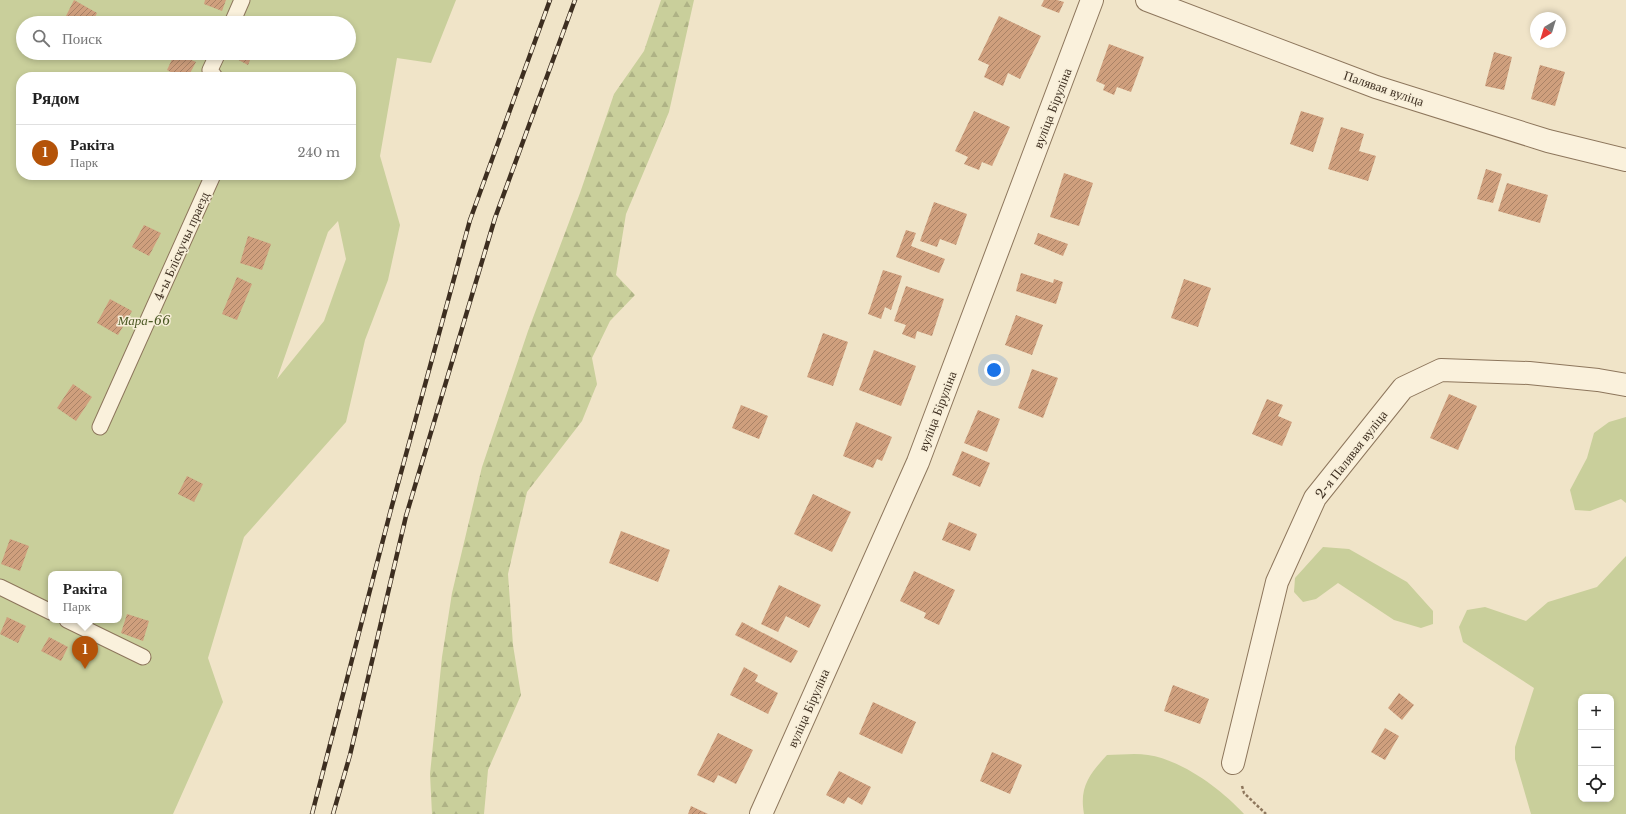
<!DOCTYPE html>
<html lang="ru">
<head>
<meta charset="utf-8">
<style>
  body { margin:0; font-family:"Libre Baskerville",serif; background:#f6f6f6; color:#222 }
  .controls { position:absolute; right:12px; bottom:12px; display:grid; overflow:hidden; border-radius:8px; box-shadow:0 2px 6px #0003 }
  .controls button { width:36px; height:36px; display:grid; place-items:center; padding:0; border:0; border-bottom:1px solid #e0e0e0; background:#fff; color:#222; font:20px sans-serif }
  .compass { position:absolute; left:1530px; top:12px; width:36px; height:36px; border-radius:50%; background:#fff; box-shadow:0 2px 6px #0003; rotate:218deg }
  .you { position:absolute; left:994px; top:370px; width:14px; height:14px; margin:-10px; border:3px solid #fff; border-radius:50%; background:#1a73e8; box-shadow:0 0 0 6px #1a73e833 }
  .badge { display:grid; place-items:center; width:26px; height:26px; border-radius:50%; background:#b45309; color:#fff; font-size:13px; font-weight:700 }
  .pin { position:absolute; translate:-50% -33px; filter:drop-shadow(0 1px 2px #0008) }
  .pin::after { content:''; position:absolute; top:21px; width:14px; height:12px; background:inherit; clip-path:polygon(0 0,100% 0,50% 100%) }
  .popup { position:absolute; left:48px; top:571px; width:74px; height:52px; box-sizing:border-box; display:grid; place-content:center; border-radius:8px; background:#fff; filter:drop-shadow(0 1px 3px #0005); font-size:13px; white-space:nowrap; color:#767676 }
  .popup b { font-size:15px; color:#222 }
  .popup::after { content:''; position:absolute; left:50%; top:100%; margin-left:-8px; border:8px solid transparent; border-top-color:#fff }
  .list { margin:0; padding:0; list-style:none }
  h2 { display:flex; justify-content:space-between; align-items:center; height:52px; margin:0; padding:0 16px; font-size:17px }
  h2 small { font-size:13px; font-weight:400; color:#767676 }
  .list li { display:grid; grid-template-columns:26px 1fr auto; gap:12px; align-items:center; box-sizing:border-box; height:56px; padding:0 16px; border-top:1px solid #e0e0e0 }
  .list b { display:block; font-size:15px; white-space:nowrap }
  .list p { margin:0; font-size:13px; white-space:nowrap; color:#767676 }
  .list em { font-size:13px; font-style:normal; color:#767676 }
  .icon { flex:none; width:22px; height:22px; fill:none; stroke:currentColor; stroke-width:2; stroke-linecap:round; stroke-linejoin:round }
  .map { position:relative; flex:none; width:1626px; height:814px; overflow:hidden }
  .search { position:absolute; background:#fff; box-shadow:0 2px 6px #0003; left:16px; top:16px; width:340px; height:44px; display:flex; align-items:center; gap:10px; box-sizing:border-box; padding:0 14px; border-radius:22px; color:#767676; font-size:15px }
  .panel { position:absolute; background:#fff; box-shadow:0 2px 6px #0003; left:16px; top:72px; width:340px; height:108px; border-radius:16px }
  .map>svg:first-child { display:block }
  .green { fill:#c9cf9b; fill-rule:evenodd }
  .forest { fill:url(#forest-firs) }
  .building { fill:url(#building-hatch) }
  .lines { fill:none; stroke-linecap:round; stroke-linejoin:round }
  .service-casing { stroke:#8d765c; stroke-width:17 }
  .minor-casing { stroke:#8d765c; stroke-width:24 }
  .path { stroke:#8d765c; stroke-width:2.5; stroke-dasharray:3 2; stroke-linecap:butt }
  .service { stroke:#faf1dc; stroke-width:15 }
  .minor { stroke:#faf1dc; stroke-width:22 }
  .rail-casing { stroke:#3d2e20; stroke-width:4.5 }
  .rail { stroke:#f7eed8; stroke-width:3; stroke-dasharray:9; stroke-linecap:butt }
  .labels { text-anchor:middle; stroke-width:3; stroke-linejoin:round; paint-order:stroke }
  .street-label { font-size:13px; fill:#3d2e20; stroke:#f7eed8 }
  .park-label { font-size:13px; font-style:italic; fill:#4d5a26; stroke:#f7eed8 }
</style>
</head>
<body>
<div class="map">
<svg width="1626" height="814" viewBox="0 0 1626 814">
  <defs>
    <pattern id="forest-firs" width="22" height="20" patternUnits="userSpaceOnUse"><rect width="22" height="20" fill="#c9cf9b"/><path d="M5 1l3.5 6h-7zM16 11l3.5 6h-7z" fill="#aeb285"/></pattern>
    <pattern id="building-hatch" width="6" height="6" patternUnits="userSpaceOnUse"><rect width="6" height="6" fill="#cf9f7d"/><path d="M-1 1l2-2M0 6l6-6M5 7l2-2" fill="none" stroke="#a98266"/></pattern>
  </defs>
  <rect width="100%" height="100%" fill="#f0e4c8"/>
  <g class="green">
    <path d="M 0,0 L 456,0 L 431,63 L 397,58 L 380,156 L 400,225 L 388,280 L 365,340 L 346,422 L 244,537 L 208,658 L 223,702 L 173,814 L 0,814 ZM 23,23 L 349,23 L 349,53 L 23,53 ZM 21,77 L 351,77 L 351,175 L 21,175 ZM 338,221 L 346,259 L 324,321 L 277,379 L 328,232 ZM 51,574 L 119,574 L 119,620 L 51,620 Z"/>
    <path d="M 1626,417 L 1626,503 L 1621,499 L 1590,511 L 1575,510 L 1570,490 L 1587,458 L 1594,433 L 1609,422 Z"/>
    <path d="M 1323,547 L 1349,549 L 1407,582 L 1433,611 L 1433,624 L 1421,628 L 1394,620 L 1338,583 L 1316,599 L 1303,602 L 1294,592 L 1295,578 Z"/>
    <path d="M 1626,556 L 1626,814 L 1531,814 L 1515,759 L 1515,747 L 1534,688 L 1463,642 L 1459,627 L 1467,610 L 1485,607 L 1526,621 L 1548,602 L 1597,587 ZM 1581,697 L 1611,697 L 1611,799 L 1581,799 Z"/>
    <path d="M 1107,755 C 1120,755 1135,753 1148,755 C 1182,760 1221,789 1244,814 L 1084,814 C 1079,786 1090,774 1107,755 Z"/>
  </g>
  <path class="forest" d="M 661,0 L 694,0 L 669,112 L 626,214 L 616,275 L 635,295 L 610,321 L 592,358 L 597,384 L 582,421 L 527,492 L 508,574 L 513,645 L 521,695 L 488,770 L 484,814 L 432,814 L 430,774 L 442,657 L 452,593 L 482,467 L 528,331 L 580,193 L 614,94 L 644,51 Z"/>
  <g class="building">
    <path d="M 74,0 L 97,13 L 92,23 L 74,23 L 65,18 Z"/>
    <path d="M 205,0 L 226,0 L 222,11 L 204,4 Z"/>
    <path d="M 1044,0 L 1057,0 L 1064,2 L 1059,13 L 1041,6 Z"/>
    <path d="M 999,16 L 1041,36 L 1020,79 L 1008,73 L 1003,86 L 984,77 L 989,65 L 978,60 Z"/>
    <path d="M 1109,44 L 1144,57 L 1131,92 L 1117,87 L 1114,95 L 1103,90 L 1105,85 L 1096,81 Z"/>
    <path d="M 1494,52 L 1512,57 L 1504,90 L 1485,86 Z"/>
    <path d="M 175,53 L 196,62 L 188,77 L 180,77 L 167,70 Z"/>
    <path d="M 236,53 L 253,53 L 248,65 L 233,57 Z"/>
    <path d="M 1540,65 L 1565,72 L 1555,106 L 1531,99 Z"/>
    <path d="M 974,111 L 1010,127 L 992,166 L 982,162 L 979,170 L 964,164 L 968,157 L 955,151 Z"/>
    <path d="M 1301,111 L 1324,118 L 1313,152 L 1290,144 Z"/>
    <path d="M 1341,127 L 1364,134 L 1359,151 L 1376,156 L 1368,181 L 1328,169 Z"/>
    <path d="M 1486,169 L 1502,174 L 1493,203 L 1477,199 Z"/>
    <path d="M 1064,173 L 1093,183 L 1079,226 L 1050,217 Z"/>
    <path d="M 1507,183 L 1548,195 L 1540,223 L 1498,211 Z"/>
    <path d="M 934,202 L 967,214 L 956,245 L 940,239 L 937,247 L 920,241 Z"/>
    <path d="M 144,225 L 161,233 L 149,256 L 132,247 Z"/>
    <path d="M 906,230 L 916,233 L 911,246 L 945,259 L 939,273 L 896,257 Z"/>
    <path d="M 1038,233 L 1068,244 L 1063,256 L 1034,244 Z"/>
    <path d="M 248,236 L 271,244 L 262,270 L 240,263 Z"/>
    <path d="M 883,270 L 902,276 L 891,310 L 885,307 L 881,319 L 868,314 Z"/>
    <path d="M 1021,273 L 1053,283 L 1054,279 L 1063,282 L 1056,304 L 1016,291 Z"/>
    <path d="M 237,277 L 252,284 L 237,320 L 222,314 Z"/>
    <path d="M 1184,279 L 1211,288 L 1198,327 L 1171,318 Z"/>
    <path d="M 906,286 L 944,299 L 932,336 L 917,331 L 915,339 L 902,334 L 906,325 L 894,321 Z"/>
    <path d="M 110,299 L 132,311 L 118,335 L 97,323 Z"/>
    <path d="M 1016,315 L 1043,325 L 1032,355 L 1005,345 Z"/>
    <path d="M 823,333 L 848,342 L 833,386 L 807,377 Z"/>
    <path d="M 874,350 L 916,366 L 901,406 L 859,390 Z"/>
    <path d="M 1032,369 L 1058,378 L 1043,418 L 1018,408 Z"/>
    <path d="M 73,384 L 92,397 L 76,421 L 57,408 Z"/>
    <path d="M 1449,394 L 1477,406 L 1458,450 L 1430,438 Z"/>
    <path d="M 1267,399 L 1283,405 L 1278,416 L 1292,422 L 1282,446 L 1252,434 Z"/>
    <path d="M 741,405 L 768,416 L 759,439 L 732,428 Z"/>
    <path d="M 978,410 L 1000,419 L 987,452 L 964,443 Z"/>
    <path d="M 856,422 L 892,437 L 882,461 L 877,459 L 873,468 L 843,456 Z"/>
    <path d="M 962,451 L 990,463 L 980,487 L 952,475 Z"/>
    <path d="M 187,476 L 203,484 L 194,502 L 178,494 Z"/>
    <path d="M 813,494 L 851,512 L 832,552 L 794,534 Z"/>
    <path d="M 949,522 L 977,534 L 970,551 L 942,540 Z"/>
    <path d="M 621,531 L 670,550 L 658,582 L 609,563 Z"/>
    <path d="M 10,539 L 29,546 L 20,571 L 1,564 Z"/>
    <path d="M 914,571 L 955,590 L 939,625 L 924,618 L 926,613 L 900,601 Z"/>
    <path d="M 779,585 L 821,605 L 809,628 L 786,616 L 778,632 L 761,624 Z"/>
    <path d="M 127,614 L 149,621 L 143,641 L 121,633 Z"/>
    <path d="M 7,617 L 26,626 L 18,643 L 0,634 Z"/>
    <path d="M 742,622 L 798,651 L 791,663 L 735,635 Z"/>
    <path d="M 49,637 L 68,647 L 61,661 L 41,651 Z"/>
    <path d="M 744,667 L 758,675 L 755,681 L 778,693 L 768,714 L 730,695 Z"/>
    <path d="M 1173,685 L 1209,699 L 1200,724 L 1164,711 Z"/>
    <path d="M 1399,693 L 1414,705 L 1402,720 L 1388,708 Z"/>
    <path d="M 873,702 L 916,722 L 902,754 L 859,734 Z"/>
    <path d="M 1385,728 L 1399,736 L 1385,760 L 1371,752 Z"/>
    <path d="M 718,733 L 753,750 L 736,784 L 718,775 L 714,783 L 697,775 Z"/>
    <path d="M 992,752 L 1022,765 L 1010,794 L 980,781 Z"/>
    <path d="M 839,771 L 871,787 L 862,805 L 848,797 L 844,804 L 826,795 Z"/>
    <path d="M 691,806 L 708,814 L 688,814 Z"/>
  </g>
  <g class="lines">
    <defs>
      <g id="service">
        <path d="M 232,23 L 242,0"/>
        <path d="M 215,77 L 210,70 L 218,53"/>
        <path d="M 100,427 L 213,175"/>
        <path d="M 0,587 L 51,612"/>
        <path d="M 67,620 L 143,657"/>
      </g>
      <g id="minor">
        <path d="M 1147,0 L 1376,87 L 1548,141 L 1626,160"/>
        <path d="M 1233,763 L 1277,582 L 1315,498 L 1403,388 L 1441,370 L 1529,373 L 1598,380 L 1626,385"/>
        <path d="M 761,814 L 918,462 L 1092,0"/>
      </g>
    </defs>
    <use href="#service" class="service-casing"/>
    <use href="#minor" class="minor-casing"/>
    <path class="path" d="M 1242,786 L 1244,793 L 1266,814"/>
    <use href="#service" class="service"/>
    <use href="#minor" class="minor"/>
    <defs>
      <g id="rail">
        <path d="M 312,814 L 390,513 L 470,220 L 550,0"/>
        <path d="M 333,814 L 350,755 L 406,516 L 495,218 L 575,0"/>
      </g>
    </defs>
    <use href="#rail" class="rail-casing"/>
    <use href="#rail" class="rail"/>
  </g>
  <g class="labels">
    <g class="street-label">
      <text transform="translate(1384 88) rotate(19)" y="5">Палявая вуліца</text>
      <text transform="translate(1052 108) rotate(-69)" y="5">вуліца Біруліна</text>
      <text transform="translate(181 246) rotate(-66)" y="5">4-ы Бліскучы праезд</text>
      <text transform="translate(937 411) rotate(-69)" y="5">вуліца Біруліна</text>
      <text transform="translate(1351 454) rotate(-52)" y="5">2-я Палявая вуліца</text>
      <text transform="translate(808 708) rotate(-66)" y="5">вуліца Біруліна</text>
    </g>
    <g class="park-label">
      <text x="144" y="325">Мара-66</text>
    </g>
  </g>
</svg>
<div class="controls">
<button>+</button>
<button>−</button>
<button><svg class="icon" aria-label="locate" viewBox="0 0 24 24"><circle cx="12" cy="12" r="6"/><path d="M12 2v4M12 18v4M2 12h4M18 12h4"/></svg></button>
</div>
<svg class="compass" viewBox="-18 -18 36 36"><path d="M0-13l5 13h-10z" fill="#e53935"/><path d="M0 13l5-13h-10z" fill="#767676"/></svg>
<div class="you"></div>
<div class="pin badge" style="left:85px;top:669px">1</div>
<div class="popup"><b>Ракіта</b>Парк</div>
<div class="search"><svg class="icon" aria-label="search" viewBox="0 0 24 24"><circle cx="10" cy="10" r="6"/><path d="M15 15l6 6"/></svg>Поиск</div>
<section class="panel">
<h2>Рядом<small></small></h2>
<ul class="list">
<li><span class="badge">1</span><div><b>Ракіта</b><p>Парк</p></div><em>240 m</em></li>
</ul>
</section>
</div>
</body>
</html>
